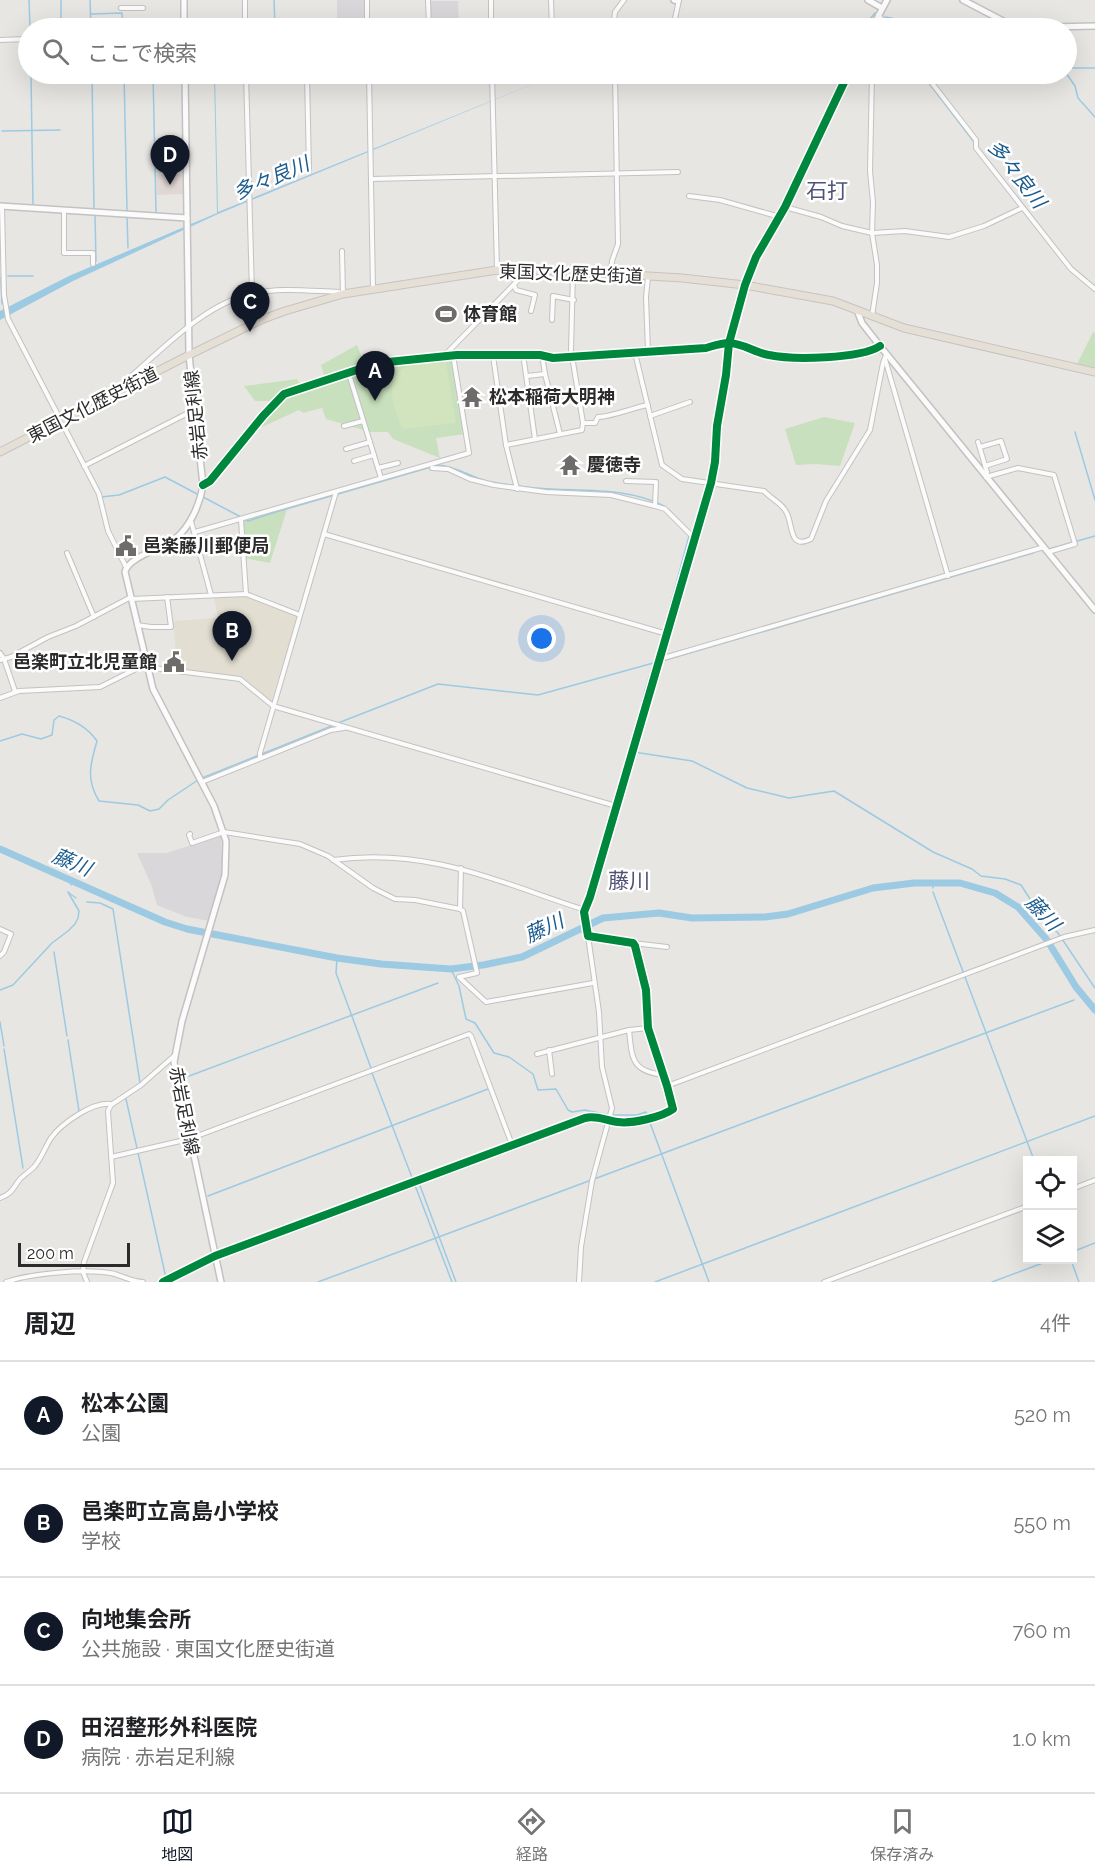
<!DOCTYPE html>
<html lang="ja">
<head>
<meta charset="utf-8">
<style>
  body { margin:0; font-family:Raleway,"Noto Sans JP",sans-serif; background:#f2f2f2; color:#202124 }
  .controls { position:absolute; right:18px; bottom:18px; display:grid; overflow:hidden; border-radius:0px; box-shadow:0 6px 24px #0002 }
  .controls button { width:54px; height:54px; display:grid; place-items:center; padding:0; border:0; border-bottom:2px solid #e0e0e0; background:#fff; color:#202124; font:30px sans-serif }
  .scale { position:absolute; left:18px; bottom:15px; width:112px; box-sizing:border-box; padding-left:6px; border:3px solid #2b2b2b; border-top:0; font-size:16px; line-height:21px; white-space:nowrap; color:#2b2b2b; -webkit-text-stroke:4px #fff; paint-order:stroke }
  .you { position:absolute; left:542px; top:639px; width:21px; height:21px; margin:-15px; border:4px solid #fff; border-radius:50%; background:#1a73e8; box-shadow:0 0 0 9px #1a73e833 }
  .badge { display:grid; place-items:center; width:39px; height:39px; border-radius:50%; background:#111827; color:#fff; font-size:20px; font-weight:700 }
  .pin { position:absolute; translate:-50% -50px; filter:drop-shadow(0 2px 3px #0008) }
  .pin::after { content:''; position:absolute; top:32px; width:21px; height:18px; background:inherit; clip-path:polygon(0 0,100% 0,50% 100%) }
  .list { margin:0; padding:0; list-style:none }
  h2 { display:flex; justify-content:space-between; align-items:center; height:78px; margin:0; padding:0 24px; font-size:26px }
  h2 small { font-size:20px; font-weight:400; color:#757577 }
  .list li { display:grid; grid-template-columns:39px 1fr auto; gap:18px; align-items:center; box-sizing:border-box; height:108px; padding:0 24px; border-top:2px solid #e0e0e0 }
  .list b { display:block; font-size:22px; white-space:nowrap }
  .list p { margin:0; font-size:20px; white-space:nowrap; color:#757577 }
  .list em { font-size:20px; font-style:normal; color:#757577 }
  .icon { flex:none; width:33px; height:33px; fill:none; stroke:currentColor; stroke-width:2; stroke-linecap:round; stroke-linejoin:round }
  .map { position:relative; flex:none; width:1095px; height:1282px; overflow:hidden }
  .search { position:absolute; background:#fff; box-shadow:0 6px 24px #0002; left:18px; right:18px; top:18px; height:66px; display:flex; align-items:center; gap:15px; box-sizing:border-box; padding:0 21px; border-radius:33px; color:#757577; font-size:22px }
  .sheet { height:510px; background:#fff }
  nav { display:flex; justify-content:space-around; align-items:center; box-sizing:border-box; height:84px; border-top:2px solid #e0e0e0; background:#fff; font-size:16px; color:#757577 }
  nav a { display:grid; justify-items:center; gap:3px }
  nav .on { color:#111827 }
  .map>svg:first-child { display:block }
  .industrial { fill:#d9d7d9 }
  .education { fill:#e2ded1 }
  .medical { fill:#e1d7d4 }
  .green { fill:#c9e0be }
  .pitch { fill:#d1e4bd }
  .water { fill:#9ccae3 }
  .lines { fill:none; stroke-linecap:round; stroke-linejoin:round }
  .stream { stroke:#9ccae3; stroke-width:1.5 }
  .river { stroke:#9ccae3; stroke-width:7 }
  .street-casing { stroke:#c2c2c1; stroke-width:6 }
  .secondary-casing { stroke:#c2c2c1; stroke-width:8 }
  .highway-casing { stroke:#c5c4c2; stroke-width:9 }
  .street { stroke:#fcfbfb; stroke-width:4 }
  .secondary { stroke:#fcfbfb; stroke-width:5 }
  .highway { stroke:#e6dfd6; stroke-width:7 }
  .cycleway-casing { stroke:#fff; stroke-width:11 }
  .cycleway { stroke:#00873e; stroke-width:8 }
  .labels { text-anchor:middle; stroke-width:5; stroke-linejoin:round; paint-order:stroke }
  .street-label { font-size:18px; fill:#2b2b2b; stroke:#fff }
  .poi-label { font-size:18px; font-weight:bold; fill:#2b2b2b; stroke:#fff; text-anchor:start }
  .water-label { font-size:20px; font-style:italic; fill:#1b5c8f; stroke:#fff }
  .quarter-label { font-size:21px; fill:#505377; stroke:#fff }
</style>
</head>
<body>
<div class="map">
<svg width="1095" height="1282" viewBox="0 0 1095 1282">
  <rect width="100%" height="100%" fill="#e8e6e2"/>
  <g class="industrial">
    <path d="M 337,0 L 364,0 L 365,28 L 337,28 Z"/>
    <path d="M 430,1 L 458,1 L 459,27 L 430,28 Z"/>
    <path d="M 221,835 L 223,870 L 210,921 L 187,917 L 157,905 L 151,884 L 137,853 L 167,853 Z"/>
  </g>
  <path class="education" d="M 246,595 L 297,617 L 271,702 L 244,678 L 180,669 L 181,654 L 176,652 L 173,621 L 218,618 L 214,597 Z"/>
  <path class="medical" d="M 156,175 L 183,175 L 184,194 L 157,195 Z"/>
  <g class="green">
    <path d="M 1093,332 L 1095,333 L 1095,368 L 1077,364 Z"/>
    <path d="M 357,345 L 365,365 L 364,366 L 378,363 L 452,356 L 465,434 L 436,438 L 440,458 L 393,439 L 388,432 L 370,432 L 326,419 L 322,408 L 303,413 L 299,410 L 260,428 L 257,419 L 276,401 L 255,401 L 244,386 L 297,379 L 302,387 L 325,379 L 321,365 Z"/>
    <path d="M 824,417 L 855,423 L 840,466 L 815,464 L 796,465 L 785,429 Z"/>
    <path d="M 288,506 L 270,563 L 244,558 L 241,520 Z"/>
  </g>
  <path class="pitch" d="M 446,362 L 456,423 L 403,429 C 393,409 381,372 412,365 C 423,362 435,363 446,362 Z"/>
  <path class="water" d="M 214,74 L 215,74 L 218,212 L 557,74 L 218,214 L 73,281 L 0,320 L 0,311 L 69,276 L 217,213 Z"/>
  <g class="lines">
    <g class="stream">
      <path d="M 29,0 L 30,28"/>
      <path d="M 61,0 L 61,28"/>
      <path d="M 90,0 L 91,28"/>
      <path d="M 274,0 L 275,28"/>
      <path d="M 91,14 L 122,13 L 123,28"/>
      <path d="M 885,17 L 947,28"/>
      <path d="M 124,25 L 152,25 L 152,28"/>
      <path d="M 810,28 L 850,20 L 870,19 L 875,13"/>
      <path d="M 976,28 L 985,28"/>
      <path d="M 1066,68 L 1095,68"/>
      <path d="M 1066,73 L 1075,86 L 1078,98 L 1095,117"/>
      <path d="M 31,74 L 33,205"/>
      <path d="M 92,74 L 94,209"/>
      <path d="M 124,74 L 127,211"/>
      <path d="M 153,74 L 156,212"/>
      <path d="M 922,74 L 974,142"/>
      <path d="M 2,131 L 60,130"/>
      <path d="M 977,146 L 1028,211"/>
      <path d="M 95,215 L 96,261"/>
      <path d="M 127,216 L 128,248"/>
      <path d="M 1047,236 L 1071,266 L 1086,279"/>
      <path d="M 8,276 L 33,276"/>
      <path d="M 0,278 L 1,278"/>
      <path d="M 1,280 L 2,304"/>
      <path d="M 1075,432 L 1095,500"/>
      <path d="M 101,497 L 119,495 L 165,477 L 199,495"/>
      <path d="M 203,497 L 241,517"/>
      <path d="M 668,509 L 685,527"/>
      <path d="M 245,520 L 248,521 L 276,512 L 438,465 C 456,466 472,478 490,482 C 505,484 521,487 536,488 C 578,492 625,486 664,506"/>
      <path d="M 1049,549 L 1095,536"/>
      <path d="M 662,661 L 1033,553"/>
      <path d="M 338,723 L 438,684 L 538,695 L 657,662"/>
      <path d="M 0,741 L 22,734 L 41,739 L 52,735 L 54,720 L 59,716 C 74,720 88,728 97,741 C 90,765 86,779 99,801 L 138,805 L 150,811 L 159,809 L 168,800 L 198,780"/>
      <path d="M 630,751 L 645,690 L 661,640 L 689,536"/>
      <path d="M 634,752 L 692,761 L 747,788 L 789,798 L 834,791 L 933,852 L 972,869 L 981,876 L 1005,879 L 1021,885 L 1041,916 L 1058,933 L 1095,988"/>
      <path d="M 202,778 L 334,725"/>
      <path d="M 71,885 L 71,880"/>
      <path d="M 933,888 L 933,882"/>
      <path d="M 933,892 L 1034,1160"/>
      <path d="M 69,893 L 76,898"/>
      <path d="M 87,902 L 100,903 L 113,909 L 140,1083"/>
      <path d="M 54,952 L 67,1036"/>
      <path d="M 337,958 L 336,973 L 371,1068"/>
      <path d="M 451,969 L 459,986 L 466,1019 L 475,1023 L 494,1053 L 509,1057 L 533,1074 L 538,1090 L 556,1089 L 568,1110 L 572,1112 L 585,1110 L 608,1115"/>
      <path d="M 0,990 L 13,985 L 52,943 L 68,931 L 75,924 L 78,918 L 79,911 L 68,892"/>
      <path d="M 0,1022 L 4,1046"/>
      <path d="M 68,1040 L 79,1111"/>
      <path d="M 4,1049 L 23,1168"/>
      <path d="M 372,1073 L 452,1282"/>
      <path d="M 181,1079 L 438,983"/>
      <path d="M 126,1099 L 166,1278"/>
      <path d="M 612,1115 L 637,1115 L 646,1112 L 709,1282"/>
      <path d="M 419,1183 L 456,1282"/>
      <path d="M 208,1196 L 488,1089"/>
      <path d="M 1072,1252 L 1095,1243"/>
      <path d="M 1071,1260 L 1079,1282"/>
      <path d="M 318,1282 L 1074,1000"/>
      <path d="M 655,1282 L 1095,1116"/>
      <path d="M 992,1282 L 1051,1260"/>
    </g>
    <path class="river" d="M 0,849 L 165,922 L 187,929 L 337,958 L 381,964 L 451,969 L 483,965 L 522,957 L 603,918 L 659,913 L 692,918 L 765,917 L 788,914 L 873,888 L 914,883 L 960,883 L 995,893 L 1018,907 L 1047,940 L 1076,987 L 1095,1010"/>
    <defs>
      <g id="street">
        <path d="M 245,0 L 245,28"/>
        <path d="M 367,0 L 367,28"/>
        <path d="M 428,0 L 429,28"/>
        <path d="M 491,0 L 491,28"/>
        <path d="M 551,0 L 552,28"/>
        <path d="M 121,8 L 143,8"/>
        <path d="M 878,15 L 890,28"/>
        <path d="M 522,28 L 613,26"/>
        <path d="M 613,28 L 615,12 L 624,0"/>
        <path d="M 673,28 L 679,0"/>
        <path d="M 0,40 L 28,39"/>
        <path d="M 246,74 L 252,293"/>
        <path d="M 307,74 L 309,171"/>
        <path d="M 369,74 L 373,288"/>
        <path d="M 492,74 L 497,269"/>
        <path d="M 872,74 L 870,171 L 873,202 L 872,233 L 877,265 L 877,283 L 872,316"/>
        <path d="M 925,74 L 976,140 L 976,148 L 1071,269 L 1095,289"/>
        <path d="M 371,179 L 678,172"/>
        <path d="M 689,196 L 720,200 L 780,217"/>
        <path d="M 2,207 L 4,295 L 8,319 L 99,494 L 108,531 L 126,567"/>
        <path d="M 785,207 L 821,217 L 842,226 L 872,233 L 905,231 L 949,237 L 984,226 L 1022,208"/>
        <path d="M 64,210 L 64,253 L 93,253 L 93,264"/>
        <path d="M 611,273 L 612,261 L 618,244 L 615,74"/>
        <path d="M 514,285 L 516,290 L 535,295 L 531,311"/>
        <path d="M 552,320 L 553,296 L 574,300"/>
        <path d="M 648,351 L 646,297 L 648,277"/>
        <path d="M 635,353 L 662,465 L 682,479 L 764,491 C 770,498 780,502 785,510 C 794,521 787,551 811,539 L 826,501 L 870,430 L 883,363 L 886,355"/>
        <path d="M 523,354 L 535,439"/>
        <path d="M 542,355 L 545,374"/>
        <path d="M 444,356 L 520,278 L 524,270"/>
        <path d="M 493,356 L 506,445 L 517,489"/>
        <path d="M 885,359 L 948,576"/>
        <path d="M 348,371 L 381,478"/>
        <path d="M 527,376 L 545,374 L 560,434"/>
        <path d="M 128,386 L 127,382 L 130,377 C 164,348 205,304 251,294 C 279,287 310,291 339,292 L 343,294 L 342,251"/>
        <path d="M 650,416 L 690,402"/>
        <path d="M 583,423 L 595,423 L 598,417 C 615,416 631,408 648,405"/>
        <path d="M 344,426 L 363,421"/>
        <path d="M 978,442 L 987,472 L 986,477 L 1018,468 L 1054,475 L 1075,544 L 1048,552"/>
        <path d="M 506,445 L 582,430 L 583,423 L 571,350 L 573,273"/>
        <path d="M 980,447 L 1001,441 L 1007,459 L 985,466"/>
        <path d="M 346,449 L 370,442"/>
        <path d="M 354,461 L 374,455"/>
        <path d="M 84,466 L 196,409"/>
        <path d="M 378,468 L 398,463"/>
        <path d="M 432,468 L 448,469 L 470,479 L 494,485 L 546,492 L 611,495 L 655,506 L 665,509 L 694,538"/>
        <path d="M 626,481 L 656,482 L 655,506"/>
        <path d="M 203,485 L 210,481 L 263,416 L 284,394 L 378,363 L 457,355 L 540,355 L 553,358 L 706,348 C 713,346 721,343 729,343 C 742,343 756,353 769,355 C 792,360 860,359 880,346"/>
        <path d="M 241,520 L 246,594"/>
        <path d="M 191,521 L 211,595"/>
        <path d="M 195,532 L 469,453 L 453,355"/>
        <path d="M 324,534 L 667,634"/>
        <path d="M 67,553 L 94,617"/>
        <path d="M 131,599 L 246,594 L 300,615"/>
        <path d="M 137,625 L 151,627 L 171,627 L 167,597"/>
        <path d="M 0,653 L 4,659 L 15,691"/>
        <path d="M 660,659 L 1044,547"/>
        <path d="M 0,660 L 11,657 L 48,637 L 76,626 L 131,597"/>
        <path d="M 0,698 L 19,691 L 100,687 L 140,667 L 146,667 L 240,679 L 273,706 L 616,806"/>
        <path d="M 260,758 L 260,753 L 336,492"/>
        <path d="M 202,782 L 331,730 L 344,728"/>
        <path d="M 190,834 L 189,835 L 192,843 L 224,832 L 300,844 L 328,856 L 373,888 L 395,899 L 415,900 L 460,909"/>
        <path d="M 333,860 C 428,847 498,882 585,910"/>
        <path d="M 461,868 L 460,909 L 463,911 L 477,973 L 459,977 L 486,1002 L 593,983"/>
        <path d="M 0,929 L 11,934 L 4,952 L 0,956"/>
        <path d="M 633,943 L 667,947"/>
        <path d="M 629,1030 C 632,1058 631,1071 663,1075"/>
        <path d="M 549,1050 L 552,1074"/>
        <path d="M 537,1054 L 629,1030 L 648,1028"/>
        <path d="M 667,1086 L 1064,937 L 1095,930"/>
        <path d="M 111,1157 L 189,1139 L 469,1034 L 471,1036 L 512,1145"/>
        <path d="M 1072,1189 L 1095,1180"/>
        <path d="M 0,1198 C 12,1194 13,1188 20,1179 C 24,1175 30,1171 34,1167 C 42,1158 45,1147 51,1138 C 61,1124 93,1101 111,1104"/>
        <path d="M 6,1282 C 32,1273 84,1269 110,1273 C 122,1275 131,1282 143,1282"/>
        <path d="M 87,1282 L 83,1272 L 84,1262 L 113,1183 L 108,1111 L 111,1105 L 141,1085 L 174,1056"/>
        <path d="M 163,1282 L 215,1256 L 585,1118 L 594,1117 L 609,1120"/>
        <path d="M 579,1282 L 581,1247 L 592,1181 L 612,1108 L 602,1067 L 599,1012 L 588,936"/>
        <path d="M 824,1282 L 1028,1206"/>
      </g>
      <g id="secondary">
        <path d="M 184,0 L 184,28"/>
        <path d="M 674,0 L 678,1"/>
        <path d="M 868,0 L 882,8"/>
        <path d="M 963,0 L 1005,22 L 1050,27 L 1095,26"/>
        <path d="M 872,28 L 887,0"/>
        <path d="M 185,74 L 189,355 L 203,485 C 200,504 190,527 175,539 C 163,548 128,557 125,572 L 153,689 L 214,806 L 226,841 L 225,875 L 182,1021 L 174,1062 L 221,1282"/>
        <path d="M 0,206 L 187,218"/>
        <path d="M 857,310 L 862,323 L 880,346 L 1095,610"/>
        <path d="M 609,1120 C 630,1127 652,1117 671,1112 L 673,1107 L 648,1028 L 646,990 L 635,946 L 633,943 L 588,936 L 584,912 L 590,897 L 711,483 L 715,462 L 717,426 L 726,375 L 729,343 L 745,285 L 756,257 L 785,207 L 848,74"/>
      </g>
      <path id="highway" d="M 0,452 L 189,355 L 263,319 L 285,311 L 343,294 L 497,270 L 565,271 L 682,278 L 745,285 L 833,301 L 904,328 L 1095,372"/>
    </defs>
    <use href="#street" class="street-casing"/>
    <use href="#secondary" class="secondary-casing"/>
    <use href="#highway" class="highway-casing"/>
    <use href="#street" class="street"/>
    <use href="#secondary" class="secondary"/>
    <use href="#highway" class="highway"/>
    <defs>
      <g id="cycleway">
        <path d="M 203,485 L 210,481 L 263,416 L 284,394 L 378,363 L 457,355 L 540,355 L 553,358 L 706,348 C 713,346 721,343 729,343 C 742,343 756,353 769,355 C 792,360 860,359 880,346"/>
        <path d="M 163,1282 L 215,1256 L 585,1118 C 597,1115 607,1121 618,1122 C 632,1124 662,1117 673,1109 L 667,1086 L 648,1028 L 646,990 L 635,946 L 633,943 L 588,936 L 584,912 L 590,897 L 711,483 L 715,462 L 717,426 L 726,375 L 729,343 L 745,285 L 756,257 L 785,207 L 848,74"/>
      </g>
    </defs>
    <use href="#cycleway" class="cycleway-casing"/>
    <use href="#cycleway" class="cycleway"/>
  </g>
  <defs>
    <symbol id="stadium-bare" viewBox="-9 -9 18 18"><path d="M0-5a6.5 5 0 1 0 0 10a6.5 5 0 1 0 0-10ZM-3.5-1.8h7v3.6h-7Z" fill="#6d6c6b" stroke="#fff" stroke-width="2.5" paint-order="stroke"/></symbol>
    <symbol id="temple-bare" viewBox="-9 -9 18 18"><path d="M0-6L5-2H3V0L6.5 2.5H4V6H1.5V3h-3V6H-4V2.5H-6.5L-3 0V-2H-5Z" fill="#6d6c6b" stroke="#fff" stroke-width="2.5" paint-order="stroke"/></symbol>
    <symbol id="civic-bare" viewBox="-9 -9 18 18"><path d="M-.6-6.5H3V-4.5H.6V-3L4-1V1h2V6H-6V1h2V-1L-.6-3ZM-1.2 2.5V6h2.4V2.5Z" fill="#6d6c6b" stroke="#fff" stroke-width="2.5" paint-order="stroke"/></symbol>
  </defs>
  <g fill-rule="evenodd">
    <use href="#stadium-bare" x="431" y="299" width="30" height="30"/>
    <use href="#temple-bare" x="457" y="382" width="30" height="30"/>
    <use href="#temple-bare" x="555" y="450" width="30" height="30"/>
    <use href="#civic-bare" x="111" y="531" width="30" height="30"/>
    <use href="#civic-bare" x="159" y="647" width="30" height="30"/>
  </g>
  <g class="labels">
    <g class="street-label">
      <text transform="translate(571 274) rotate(2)" y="6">東国文化歴史街道</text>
      <text transform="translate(93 405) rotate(-27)" y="6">東国文化歴史街道</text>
      <text transform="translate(196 415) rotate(-96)" y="6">赤岩足利線</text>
      <text transform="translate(184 1111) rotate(79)" y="6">赤岩足利線</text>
    </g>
    <g class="poi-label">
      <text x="463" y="320">体育館</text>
      <text x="489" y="403">松本稲荷大明神</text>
      <text x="587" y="471">慶徳寺</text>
      <text x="143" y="552">邑楽藤川郵便局</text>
      <text x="157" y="668" text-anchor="end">邑楽町立北児童館</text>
    </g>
    <g class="water-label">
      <text transform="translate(1017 174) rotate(52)" y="7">多々良川</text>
      <text transform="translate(271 178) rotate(-23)" y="7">多々良川</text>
      <text transform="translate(72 862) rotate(23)" y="7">藤川</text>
      <text transform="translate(1043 913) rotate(47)" y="7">藤川</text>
      <text transform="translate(544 928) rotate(-25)" y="7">藤川</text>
    </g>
    <g class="quarter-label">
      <text x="827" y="198">石打</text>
      <text x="629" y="888">藤川</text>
    </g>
  </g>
</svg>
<div class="controls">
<button><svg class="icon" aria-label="locate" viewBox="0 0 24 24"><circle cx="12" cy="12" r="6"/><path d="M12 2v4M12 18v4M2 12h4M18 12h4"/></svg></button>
<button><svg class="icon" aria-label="layers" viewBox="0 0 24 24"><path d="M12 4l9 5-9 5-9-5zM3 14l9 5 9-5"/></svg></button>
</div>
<div class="scale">200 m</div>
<div class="you"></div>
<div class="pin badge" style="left:375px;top:401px">A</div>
<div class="pin badge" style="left:232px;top:661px">B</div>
<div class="pin badge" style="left:250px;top:332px">C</div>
<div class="pin badge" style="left:170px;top:185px">D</div>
<div class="search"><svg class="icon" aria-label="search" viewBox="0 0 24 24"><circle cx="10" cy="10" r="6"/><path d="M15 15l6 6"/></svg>ここで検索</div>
</div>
<section class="sheet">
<h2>周辺<small>4件</small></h2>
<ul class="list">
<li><span class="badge">A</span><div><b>松本公園</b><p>公園</p></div><em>520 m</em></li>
<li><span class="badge">B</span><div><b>邑楽町立高島小学校</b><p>学校</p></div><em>550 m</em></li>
<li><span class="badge">C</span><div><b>向地集会所</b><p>公共施設 · 東国文化歴史街道</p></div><em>760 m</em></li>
<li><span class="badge">D</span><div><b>田沼整形外科医院</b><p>病院 · 赤岩足利線</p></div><em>1.0 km</em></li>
</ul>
</section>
<nav>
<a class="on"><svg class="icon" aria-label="map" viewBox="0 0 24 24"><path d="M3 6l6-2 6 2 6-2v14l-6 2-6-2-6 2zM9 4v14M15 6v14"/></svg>地図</a>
<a><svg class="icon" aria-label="directions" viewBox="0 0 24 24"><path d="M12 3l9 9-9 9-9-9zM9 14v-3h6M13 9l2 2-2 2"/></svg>経路</a>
<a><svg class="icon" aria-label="saved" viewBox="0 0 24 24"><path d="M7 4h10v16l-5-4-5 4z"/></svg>保存済み</a>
</nav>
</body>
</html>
